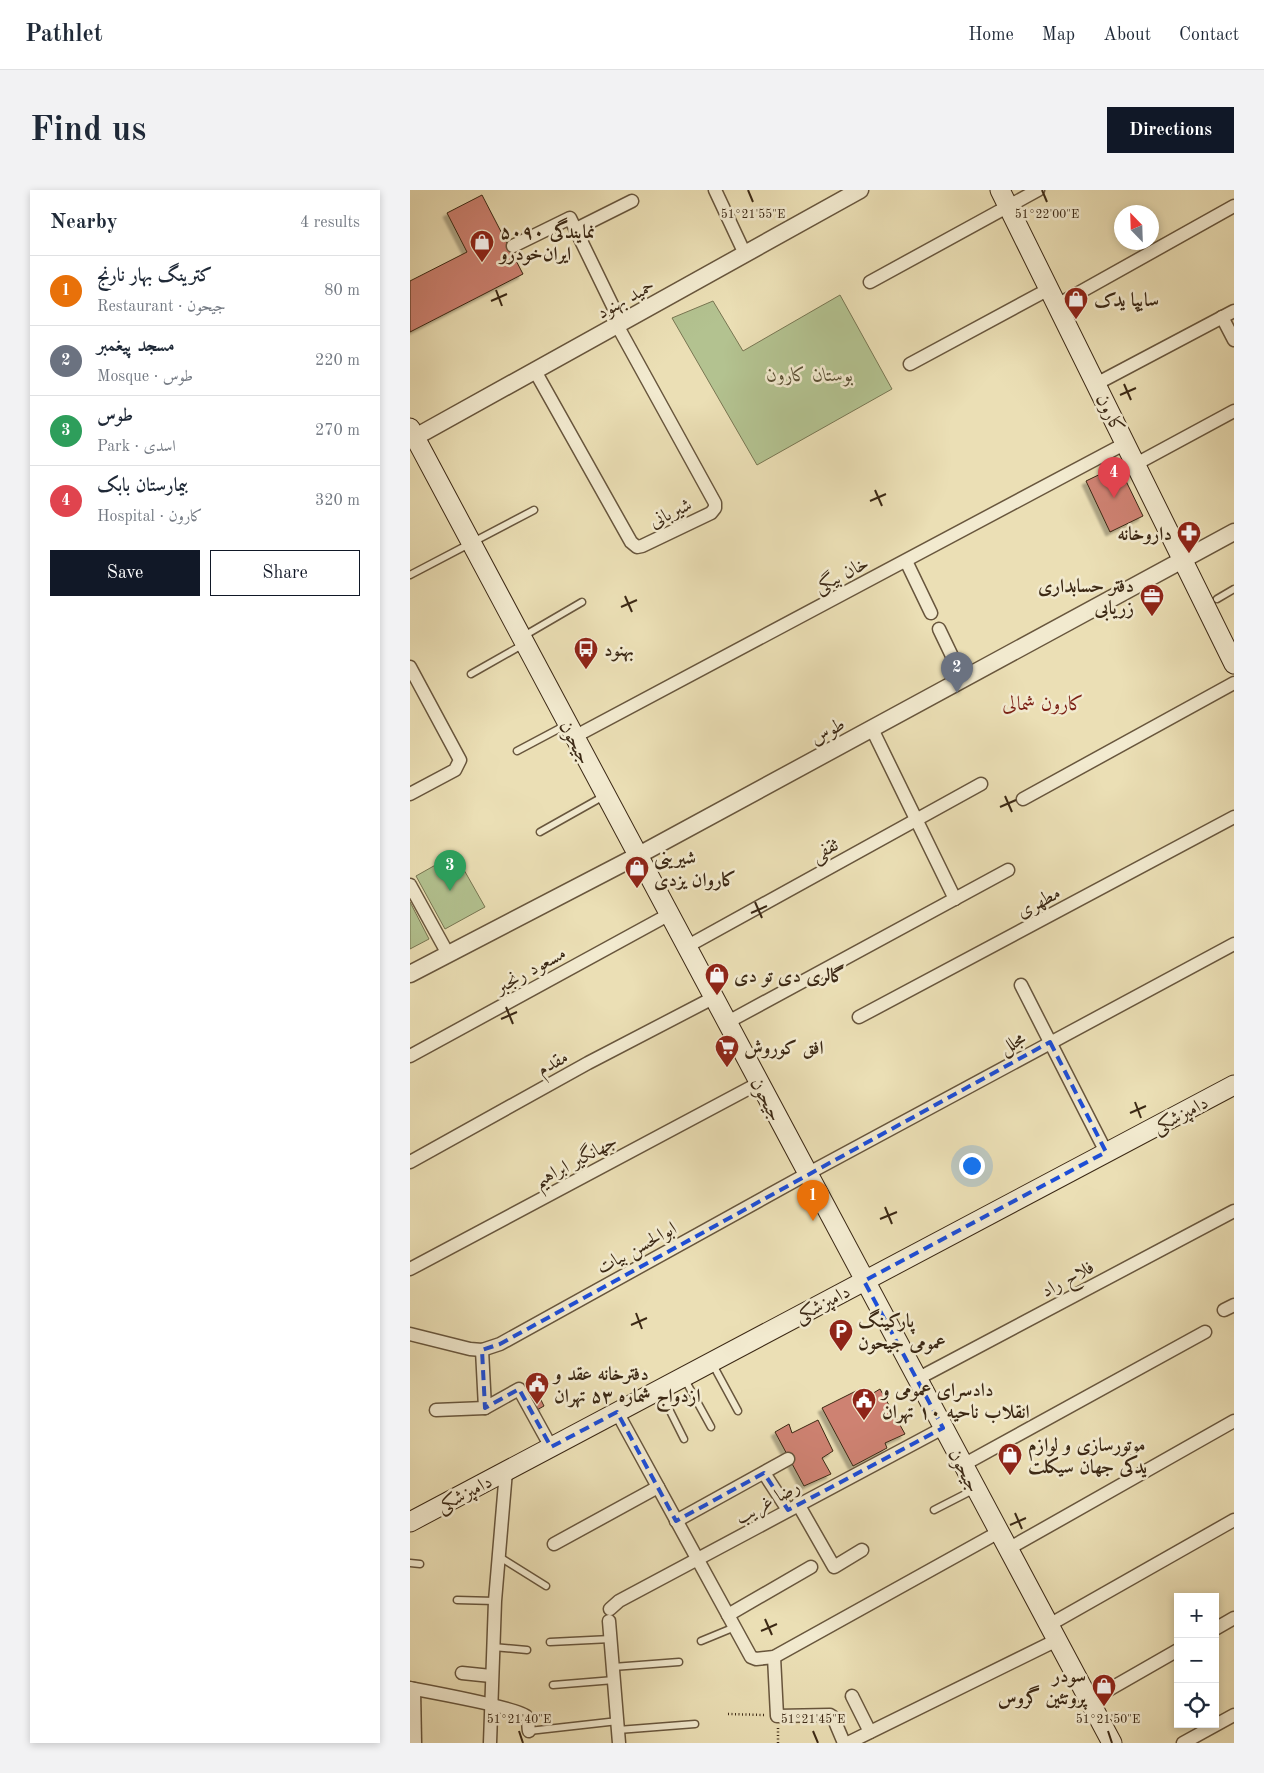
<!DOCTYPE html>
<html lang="en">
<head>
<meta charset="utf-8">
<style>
  body { margin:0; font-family:"Old Standard TT",Amiri,serif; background:#f2f2f3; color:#1f2937 }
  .controls { position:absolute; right:15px; bottom:15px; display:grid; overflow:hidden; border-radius:0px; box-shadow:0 2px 8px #0003 }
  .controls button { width:45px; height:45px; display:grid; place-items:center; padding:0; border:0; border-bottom:1px solid #e0e1e3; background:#fff; color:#1f2937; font:25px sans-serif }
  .compass { position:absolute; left:704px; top:15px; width:45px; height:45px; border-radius:50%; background:#fff; box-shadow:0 2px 8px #0003; rotate:337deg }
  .you { position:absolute; left:561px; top:975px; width:18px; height:18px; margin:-12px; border:4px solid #fff; border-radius:50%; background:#1a73e8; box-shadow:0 0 0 8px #1a73e833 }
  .badge { display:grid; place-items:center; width:32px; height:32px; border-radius:50%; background:#111827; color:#fff; font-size:16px; font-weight:700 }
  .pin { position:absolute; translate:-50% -41px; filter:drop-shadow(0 1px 2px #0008) }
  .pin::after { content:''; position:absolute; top:26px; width:18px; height:15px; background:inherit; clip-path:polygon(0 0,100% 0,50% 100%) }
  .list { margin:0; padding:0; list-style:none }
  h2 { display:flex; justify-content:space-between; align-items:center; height:65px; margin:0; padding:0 20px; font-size:21px }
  h2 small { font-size:16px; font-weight:400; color:#747a83 }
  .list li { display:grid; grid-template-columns:32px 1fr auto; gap:15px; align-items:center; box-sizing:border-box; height:70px; padding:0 20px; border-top:1px solid #e0e1e3 }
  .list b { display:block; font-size:19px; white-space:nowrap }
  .list p { margin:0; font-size:16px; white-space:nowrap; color:#747a83 }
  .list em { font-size:16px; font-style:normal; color:#747a83 }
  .actions { display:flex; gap:10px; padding:15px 20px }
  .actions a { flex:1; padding:11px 0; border:1px solid #111827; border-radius:0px; text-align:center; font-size:18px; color:#111827 }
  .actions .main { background:#111827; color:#fff }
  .icon { flex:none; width:28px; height:28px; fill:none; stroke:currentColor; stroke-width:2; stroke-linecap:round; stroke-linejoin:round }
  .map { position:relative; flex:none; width:824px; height:1553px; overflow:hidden; border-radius:0px }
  header { display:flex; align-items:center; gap:30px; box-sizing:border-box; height:70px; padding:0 25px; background:#fff; border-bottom:1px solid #e0e1e3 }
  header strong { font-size:24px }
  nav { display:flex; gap:28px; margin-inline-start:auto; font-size:18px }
  .intro { display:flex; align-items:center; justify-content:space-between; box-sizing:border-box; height:120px; padding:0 30px }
  h1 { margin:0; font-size:35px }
  .button { padding:12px 22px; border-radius:0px; background:#111827; color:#fff; font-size:18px; font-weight:700 }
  main { display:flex; gap:30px; padding:0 30px }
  aside { flex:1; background:#fff; border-radius:0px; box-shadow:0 2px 8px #0003 }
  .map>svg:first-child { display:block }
  .green { fill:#b3c290; stroke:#787652 }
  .building { fill:#ce8272; stroke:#3c2915; filter:url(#shadow) }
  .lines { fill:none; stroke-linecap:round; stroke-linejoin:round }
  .service-casing { stroke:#68563d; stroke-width:9 }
  .minor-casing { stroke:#68563d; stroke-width:15 }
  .tertiary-casing { stroke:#68563d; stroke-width:19 }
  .secondary-casing { stroke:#3c2915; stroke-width:21 }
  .path { stroke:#3c2915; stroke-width:2.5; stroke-dasharray:1 2.5; stroke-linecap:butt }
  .service { stroke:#f2eacf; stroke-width:6 }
  .minor { stroke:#f2eacf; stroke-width:12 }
  .tertiary { stroke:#f2eacf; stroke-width:16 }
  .secondary { stroke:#f2eacf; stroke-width:19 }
  .marked { fill:none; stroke:#1d4ed8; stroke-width:4; stroke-dasharray:10 6; stroke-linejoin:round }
  .ticks { fill:none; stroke:#3c2915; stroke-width:2 }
  .labels { text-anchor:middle; stroke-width:5; stroke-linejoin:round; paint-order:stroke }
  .poi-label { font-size:19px; font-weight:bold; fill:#3c2915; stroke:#f2eacf; text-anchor:start }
  .street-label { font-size:19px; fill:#3c2915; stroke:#f2eacf }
  .park-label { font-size:19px; font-style:italic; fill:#5a4f34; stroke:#f2eacf }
  .neighbourhood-label { font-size:20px; fill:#7a1f14; stroke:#f2eacf }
  .ticks-label { font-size:12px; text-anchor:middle; fill:#3c2915; stroke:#f2eacf; stroke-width:5; stroke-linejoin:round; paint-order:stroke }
</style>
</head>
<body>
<header>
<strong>Pathlet</strong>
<nav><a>Home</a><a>Map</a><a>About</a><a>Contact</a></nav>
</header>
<div class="intro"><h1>Find us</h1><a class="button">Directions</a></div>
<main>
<aside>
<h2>Nearby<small>4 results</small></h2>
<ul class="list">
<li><span class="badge" style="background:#e8710a">1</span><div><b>کترینگ بهار نارنج</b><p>Restaurant · جیحون</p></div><em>80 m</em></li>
<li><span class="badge" style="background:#6b7280">2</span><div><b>مسجد پیغمبر</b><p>Mosque · طوس</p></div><em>220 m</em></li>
<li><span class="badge" style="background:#2e9e5b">3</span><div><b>طوس</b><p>Park · اسدی</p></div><em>270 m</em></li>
<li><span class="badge" style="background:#e0444e">4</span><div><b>بیمارستان بابک</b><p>Hospital · کارون</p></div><em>320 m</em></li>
</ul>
<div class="actions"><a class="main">Save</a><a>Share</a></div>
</aside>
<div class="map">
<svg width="824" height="1553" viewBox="0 0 824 1553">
  <defs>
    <filter id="shadow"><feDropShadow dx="-4" dy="4" stdDeviation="1" flood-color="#0004"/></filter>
  </defs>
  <rect width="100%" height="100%" fill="#ebdfb5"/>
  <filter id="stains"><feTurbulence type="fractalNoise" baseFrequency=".004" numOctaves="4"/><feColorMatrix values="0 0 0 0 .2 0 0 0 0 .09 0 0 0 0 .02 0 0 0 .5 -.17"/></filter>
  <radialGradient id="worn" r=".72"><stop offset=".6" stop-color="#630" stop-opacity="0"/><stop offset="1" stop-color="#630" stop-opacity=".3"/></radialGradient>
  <g class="green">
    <path d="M 430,105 L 482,199 L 347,275 L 262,128 L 303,111 L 333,161 Z"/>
    <path d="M 45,664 L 75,717 L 35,739 L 6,686 Z"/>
    <path d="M 0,712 L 19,749 L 0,759 Z"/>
  </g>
  <g class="building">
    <path d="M 72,5 L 113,84 L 0,142 L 0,91 L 57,62 L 37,23 Z"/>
    <path d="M 705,277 L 712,290 L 715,289 L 733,326 L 700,342 L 676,291 Z"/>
    <path d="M 470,1199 L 495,1244 L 475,1253 L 477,1258 L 443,1276 L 412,1218 L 446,1201 L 450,1211 Z"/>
    <path d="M 130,1208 L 134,1216 L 125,1221 L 121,1214 Z"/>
    <path d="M 408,1230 L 423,1261 L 412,1268 L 421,1284 L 394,1296 L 365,1242 L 379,1234 L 382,1243 Z"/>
  </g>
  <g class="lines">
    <defs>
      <g id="service">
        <path d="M 0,385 L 124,320"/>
        <path d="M 807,409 L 824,399"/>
        <path d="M 112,447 L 172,412"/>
        <path d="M 61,484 L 114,454"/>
        <path d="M 107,561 L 156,535"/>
        <path d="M 130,642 L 194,606"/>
        <path d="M 302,1173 L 328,1221"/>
        <path d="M 274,1188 L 301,1237"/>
        <path d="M 250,1201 L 274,1249"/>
        <path d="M 524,1320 L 565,1299"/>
        <path d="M 88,1366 L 136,1396"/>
        <path d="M 0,1373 L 10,1374"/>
        <path d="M 47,1410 L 85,1411"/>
        <path d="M 291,1451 L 325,1437"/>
        <path d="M 140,1452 L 201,1449"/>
        <path d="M 83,1457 L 117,1460"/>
        <path d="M 203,1477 L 269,1472"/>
        <path d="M 143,1495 L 204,1490"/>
        <path d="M 208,1540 L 285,1534"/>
        <path d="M 119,1541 L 208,1531"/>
      </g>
      <g id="minor">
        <path d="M 305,0 L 335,64"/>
        <path d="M 166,39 L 222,11"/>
        <path d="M 103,56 L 160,28 L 211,133"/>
        <path d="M 460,92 L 628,0"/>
        <path d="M 647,115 L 824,16"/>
        <path d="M 812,127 L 824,150"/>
        <path d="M 500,174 L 639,99"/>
        <path d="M 125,181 L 221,352 L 227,357 L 232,356 L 301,323 L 305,318 L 305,313 L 207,135"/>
        <path d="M 686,194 L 824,121"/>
        <path d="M 726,274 L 824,221"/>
        <path d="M 496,371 L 521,423"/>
        <path d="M 529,439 L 553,489"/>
        <path d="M 0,477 L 50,570 L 45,580 L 0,604"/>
        <path d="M 462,539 L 545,709"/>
        <path d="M 164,547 L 716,253"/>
        <path d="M 613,609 L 824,493"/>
        <path d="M 0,695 L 38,764"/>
        <path d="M 276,757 L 571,594"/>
        <path d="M 611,795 L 696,962"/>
        <path d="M 449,827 L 824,627"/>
        <path d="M 316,833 L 598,680"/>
        <path d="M 0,866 L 258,725"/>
        <path d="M 0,972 L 178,873 L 303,808"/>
        <path d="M 0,1079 L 349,893"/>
        <path d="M 814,1120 L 824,1115"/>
        <path d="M 0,1144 L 60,1159 L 72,1160 L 90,1154 L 397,984 L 824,754"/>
        <path d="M 72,1160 L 75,1218 L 109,1199 L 141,1257"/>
        <path d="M 507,1189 L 824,1021"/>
        <path d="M 26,1220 L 75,1218"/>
        <path d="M 207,1222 L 341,1467 L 346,1469 L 364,1467 L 589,1342"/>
        <path d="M 553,1275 L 795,1142"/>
        <path d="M 354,1283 L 378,1320"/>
        <path d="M 388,1314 L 424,1377 L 452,1360"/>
        <path d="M 266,1331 L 378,1269"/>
        <path d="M 144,1354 L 248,1297"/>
        <path d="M 598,1359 L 824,1231"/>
        <path d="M 200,1419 L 209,1411 L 533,1238"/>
        <path d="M 318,1425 L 401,1377"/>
        <path d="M 199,1431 L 209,1553"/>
        <path d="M 639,1435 L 824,1330"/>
        <path d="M 805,1439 L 824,1428"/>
        <path d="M 364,1467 L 367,1526 L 420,1525 L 423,1527 L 434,1553"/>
        <path d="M 52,1483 L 81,1486"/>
        <path d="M 0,1498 C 16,1501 109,1518 116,1526 C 119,1529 118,1537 119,1541"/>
        <path d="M 4,1499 L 5,1553"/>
        <path d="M 442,1506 L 460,1542"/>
        <path d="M 679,1511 L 768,1460"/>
        <path d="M 80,1553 L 85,1411 L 96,1281"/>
        <path d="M 438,1553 L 647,1450"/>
        <path d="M 773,1553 L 824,1525"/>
      </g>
      <g id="tertiary">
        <path d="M 0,250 L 450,0"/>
        <path d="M 0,784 L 227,666 L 824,342"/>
      </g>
      <g id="secondary">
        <path d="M 590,0 L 824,474"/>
        <path d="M 0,238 L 702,1553"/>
        <path d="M 0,1332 L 824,895"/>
      </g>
    </defs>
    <use href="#service" class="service-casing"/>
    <use href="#minor" class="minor-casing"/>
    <use href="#tertiary" class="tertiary-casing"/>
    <use href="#secondary" class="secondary-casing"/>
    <g class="path">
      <path d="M 318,1524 L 354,1525"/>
      <path d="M 368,1538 L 368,1553"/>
    </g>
    <use href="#service" class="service"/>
    <use href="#minor" class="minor"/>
    <use href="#tertiary" class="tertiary"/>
    <use href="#secondary" class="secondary"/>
  </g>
  <path class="marked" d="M 640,852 L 696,962 L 454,1091 L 533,1238 L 378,1320 L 354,1283 L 266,1331 L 207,1222 L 141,1257 L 109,1199 L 75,1218 L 72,1160 L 90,1154 Z"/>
  <path class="ticks" d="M 338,0 L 343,12M 632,0 L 637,12M 86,100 L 92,116M 81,111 L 97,104M 714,194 L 721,210M 710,205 L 726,198M 465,300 L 472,316M 460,311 L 476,304M 215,406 L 222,422M 211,417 L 227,410M 595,606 L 602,622M 590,617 L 606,610M 345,712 L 352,728M 341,723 L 357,716M 96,817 L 103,834M 91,829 L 107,822M 725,912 L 731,928M 720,923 L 736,916M 475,1017 L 482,1034M 470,1029 L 487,1022M 226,1123 L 232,1139M 221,1135 L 237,1128M 605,1323 L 612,1339M 600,1335 L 616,1328M 355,1429 L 362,1445M 351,1441 L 367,1434M 109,1541 L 113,1553M 403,1541 L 408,1553M 698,1541 L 702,1553"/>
  <defs>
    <symbol id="shop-pin" viewBox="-11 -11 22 30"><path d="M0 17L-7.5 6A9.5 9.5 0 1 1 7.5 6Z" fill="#8f2418" stroke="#f2eacf"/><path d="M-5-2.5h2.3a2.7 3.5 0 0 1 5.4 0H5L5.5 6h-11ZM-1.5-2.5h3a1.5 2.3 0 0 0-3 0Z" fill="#fff"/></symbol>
    <symbol id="pharmacy-pin" viewBox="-11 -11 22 30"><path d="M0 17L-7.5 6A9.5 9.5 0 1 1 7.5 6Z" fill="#8f2418" stroke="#f2eacf"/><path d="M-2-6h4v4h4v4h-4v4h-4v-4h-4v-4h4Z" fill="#fff"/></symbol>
    <symbol id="office-pin" viewBox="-11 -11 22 30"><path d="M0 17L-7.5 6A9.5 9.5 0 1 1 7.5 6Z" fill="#8f2418" stroke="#f2eacf"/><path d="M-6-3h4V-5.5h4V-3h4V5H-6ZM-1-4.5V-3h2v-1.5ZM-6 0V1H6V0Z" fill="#fff"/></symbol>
    <symbol id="bus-pin" viewBox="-11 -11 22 30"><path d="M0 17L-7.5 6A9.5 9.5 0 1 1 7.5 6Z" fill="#8f2418" stroke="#f2eacf"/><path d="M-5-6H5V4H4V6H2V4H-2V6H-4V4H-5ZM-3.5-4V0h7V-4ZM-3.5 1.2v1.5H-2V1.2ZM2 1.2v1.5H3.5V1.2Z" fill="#fff"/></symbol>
    <symbol id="supermarket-pin" viewBox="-11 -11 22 30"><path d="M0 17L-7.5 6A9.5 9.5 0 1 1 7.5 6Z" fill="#8f2418" stroke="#f2eacf"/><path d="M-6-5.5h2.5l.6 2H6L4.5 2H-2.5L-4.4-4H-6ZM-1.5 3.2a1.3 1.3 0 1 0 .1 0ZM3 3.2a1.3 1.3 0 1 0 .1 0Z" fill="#fff"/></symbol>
    <symbol id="parking-pin" viewBox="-11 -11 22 30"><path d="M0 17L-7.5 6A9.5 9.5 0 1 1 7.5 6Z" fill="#8f2418" stroke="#f2eacf"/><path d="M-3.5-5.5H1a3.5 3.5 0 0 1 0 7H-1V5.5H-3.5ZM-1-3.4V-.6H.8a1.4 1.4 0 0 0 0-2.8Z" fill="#fff"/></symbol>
    <symbol id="civic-pin" viewBox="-11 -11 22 30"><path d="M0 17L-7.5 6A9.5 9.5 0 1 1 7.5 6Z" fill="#8f2418" stroke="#f2eacf"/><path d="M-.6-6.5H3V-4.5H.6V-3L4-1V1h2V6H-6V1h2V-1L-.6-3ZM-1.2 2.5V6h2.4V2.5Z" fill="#fff"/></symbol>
  </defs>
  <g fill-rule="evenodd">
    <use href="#shop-pin" x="58" y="38" width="28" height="38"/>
    <use href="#shop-pin" x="652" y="95" width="28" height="38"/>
    <use href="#pharmacy-pin" x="765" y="329" width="28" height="38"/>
    <use href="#office-pin" x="728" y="392" width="28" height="38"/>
    <use href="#bus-pin" x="162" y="445" width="28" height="38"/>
    <use href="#shop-pin" x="213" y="664" width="28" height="38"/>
    <use href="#shop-pin" x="293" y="771" width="28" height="38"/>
    <use href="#supermarket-pin" x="303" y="843" width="28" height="38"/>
    <use href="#parking-pin" x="417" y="1127" width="28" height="38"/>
    <use href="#civic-pin" x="113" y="1180" width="28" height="38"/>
    <use href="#civic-pin" x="440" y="1196" width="28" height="38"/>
    <use href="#shop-pin" x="586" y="1251" width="28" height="38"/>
    <use href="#shop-pin" x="680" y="1482" width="28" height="38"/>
  </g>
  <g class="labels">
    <g class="poi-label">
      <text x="90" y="48">نمایندگی ۵۰۹۰<tspan x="90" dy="22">ایران‌خودرو</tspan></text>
      <text x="684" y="116">سایپا یدک</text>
      <text x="762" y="350" text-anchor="end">داروخانه</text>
      <text x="724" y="402" text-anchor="end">دفتر حسابداری<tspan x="724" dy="22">زریابی</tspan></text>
      <text x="194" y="466">بهنود</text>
      <text x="244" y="674">شیرینی<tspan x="244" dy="22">کاروان یزدی</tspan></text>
      <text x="324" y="792">گالری دی تو دی</text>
      <text x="334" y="864">افق کوروش</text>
      <text x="448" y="1137">پارکینگ<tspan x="448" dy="22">عمومی جیحون</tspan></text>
      <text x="144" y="1190">دفترخانه عقد و<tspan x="144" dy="22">ازدواج شماره ۵۳ تهران</tspan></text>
      <text x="472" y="1206">دادسرای عمومی و<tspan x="472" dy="22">انقلاب ناحیه ۱۰ تهران</tspan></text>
      <text x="618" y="1261">موتورسازی و لوازم<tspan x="618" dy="22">یدکی جهان سیکلت</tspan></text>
      <text x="676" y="1492" text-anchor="end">سودر<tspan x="676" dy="22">پروتئین گروس</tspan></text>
    </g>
    <g class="street-label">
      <text transform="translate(215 108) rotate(-29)" y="7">حمید بهنود</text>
      <text transform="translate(701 223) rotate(64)" y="7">کارون</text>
      <text transform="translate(260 322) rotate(-26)" y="7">شیربانی</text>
      <text transform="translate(431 384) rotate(-28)" y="7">خان بیگی</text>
      <text transform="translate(417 540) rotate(-28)" y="7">طوس</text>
      <text transform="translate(166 552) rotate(62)" y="7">جیحون</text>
      <text transform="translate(414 659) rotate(-29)" y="7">ثقفی</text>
      <text transform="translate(628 711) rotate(-28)" y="7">مطهری</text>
      <text transform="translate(120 779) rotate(-29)" y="7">مسعود رنجبر</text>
      <text transform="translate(602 852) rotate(-28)" y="7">مجلل</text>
      <text transform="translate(142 872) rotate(-29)" y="7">مقدم</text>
      <text transform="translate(357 909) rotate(62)" y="7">جیحون</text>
      <text transform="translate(770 924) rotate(-28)" y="7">دامپزشکی</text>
      <text transform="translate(165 970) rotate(-28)" y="7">جهانگیر ابراهیم</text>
      <text transform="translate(226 1057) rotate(-29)" y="7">ابوالحسن بیات</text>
      <text transform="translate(657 1088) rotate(-28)" y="7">فلاح راد</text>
      <text transform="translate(412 1113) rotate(-28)" y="7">دامپزشکی</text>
      <text transform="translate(555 1280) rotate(62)" y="7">جیحون</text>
      <text transform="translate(54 1303) rotate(-28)" y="7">دامپزشکی</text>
      <text transform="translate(357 1311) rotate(-29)" y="7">رضا غریب</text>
    </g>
    <g class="park-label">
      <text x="400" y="191">بوستان کارون</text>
    </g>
    <g class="neighbourhood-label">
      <text x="633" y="520">کارون شمالی</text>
    </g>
  </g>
  <g class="ticks-label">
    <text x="343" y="28">51°21'55"E</text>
    <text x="637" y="28">51°22'00"E</text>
    <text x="109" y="1533">51°21'40"E</text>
    <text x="403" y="1533">51°21'45"E</text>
    <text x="698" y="1533">51°21'50"E</text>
  </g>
  <rect width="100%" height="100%" filter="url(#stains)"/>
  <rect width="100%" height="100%" fill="url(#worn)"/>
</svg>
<div class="controls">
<button>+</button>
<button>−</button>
<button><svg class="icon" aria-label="locate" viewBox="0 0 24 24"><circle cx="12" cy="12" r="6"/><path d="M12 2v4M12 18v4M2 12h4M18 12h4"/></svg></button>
</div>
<svg class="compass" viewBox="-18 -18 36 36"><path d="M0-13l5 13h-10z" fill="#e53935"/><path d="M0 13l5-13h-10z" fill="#747a83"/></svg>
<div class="you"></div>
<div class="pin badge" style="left:403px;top:1031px;background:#e8710a">1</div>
<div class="pin badge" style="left:547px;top:503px;background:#6b7280">2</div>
<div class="pin badge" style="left:40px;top:701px;background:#2e9e5b">3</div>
<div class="pin badge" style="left:704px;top:308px;background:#e0444e">4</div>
</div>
</main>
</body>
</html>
